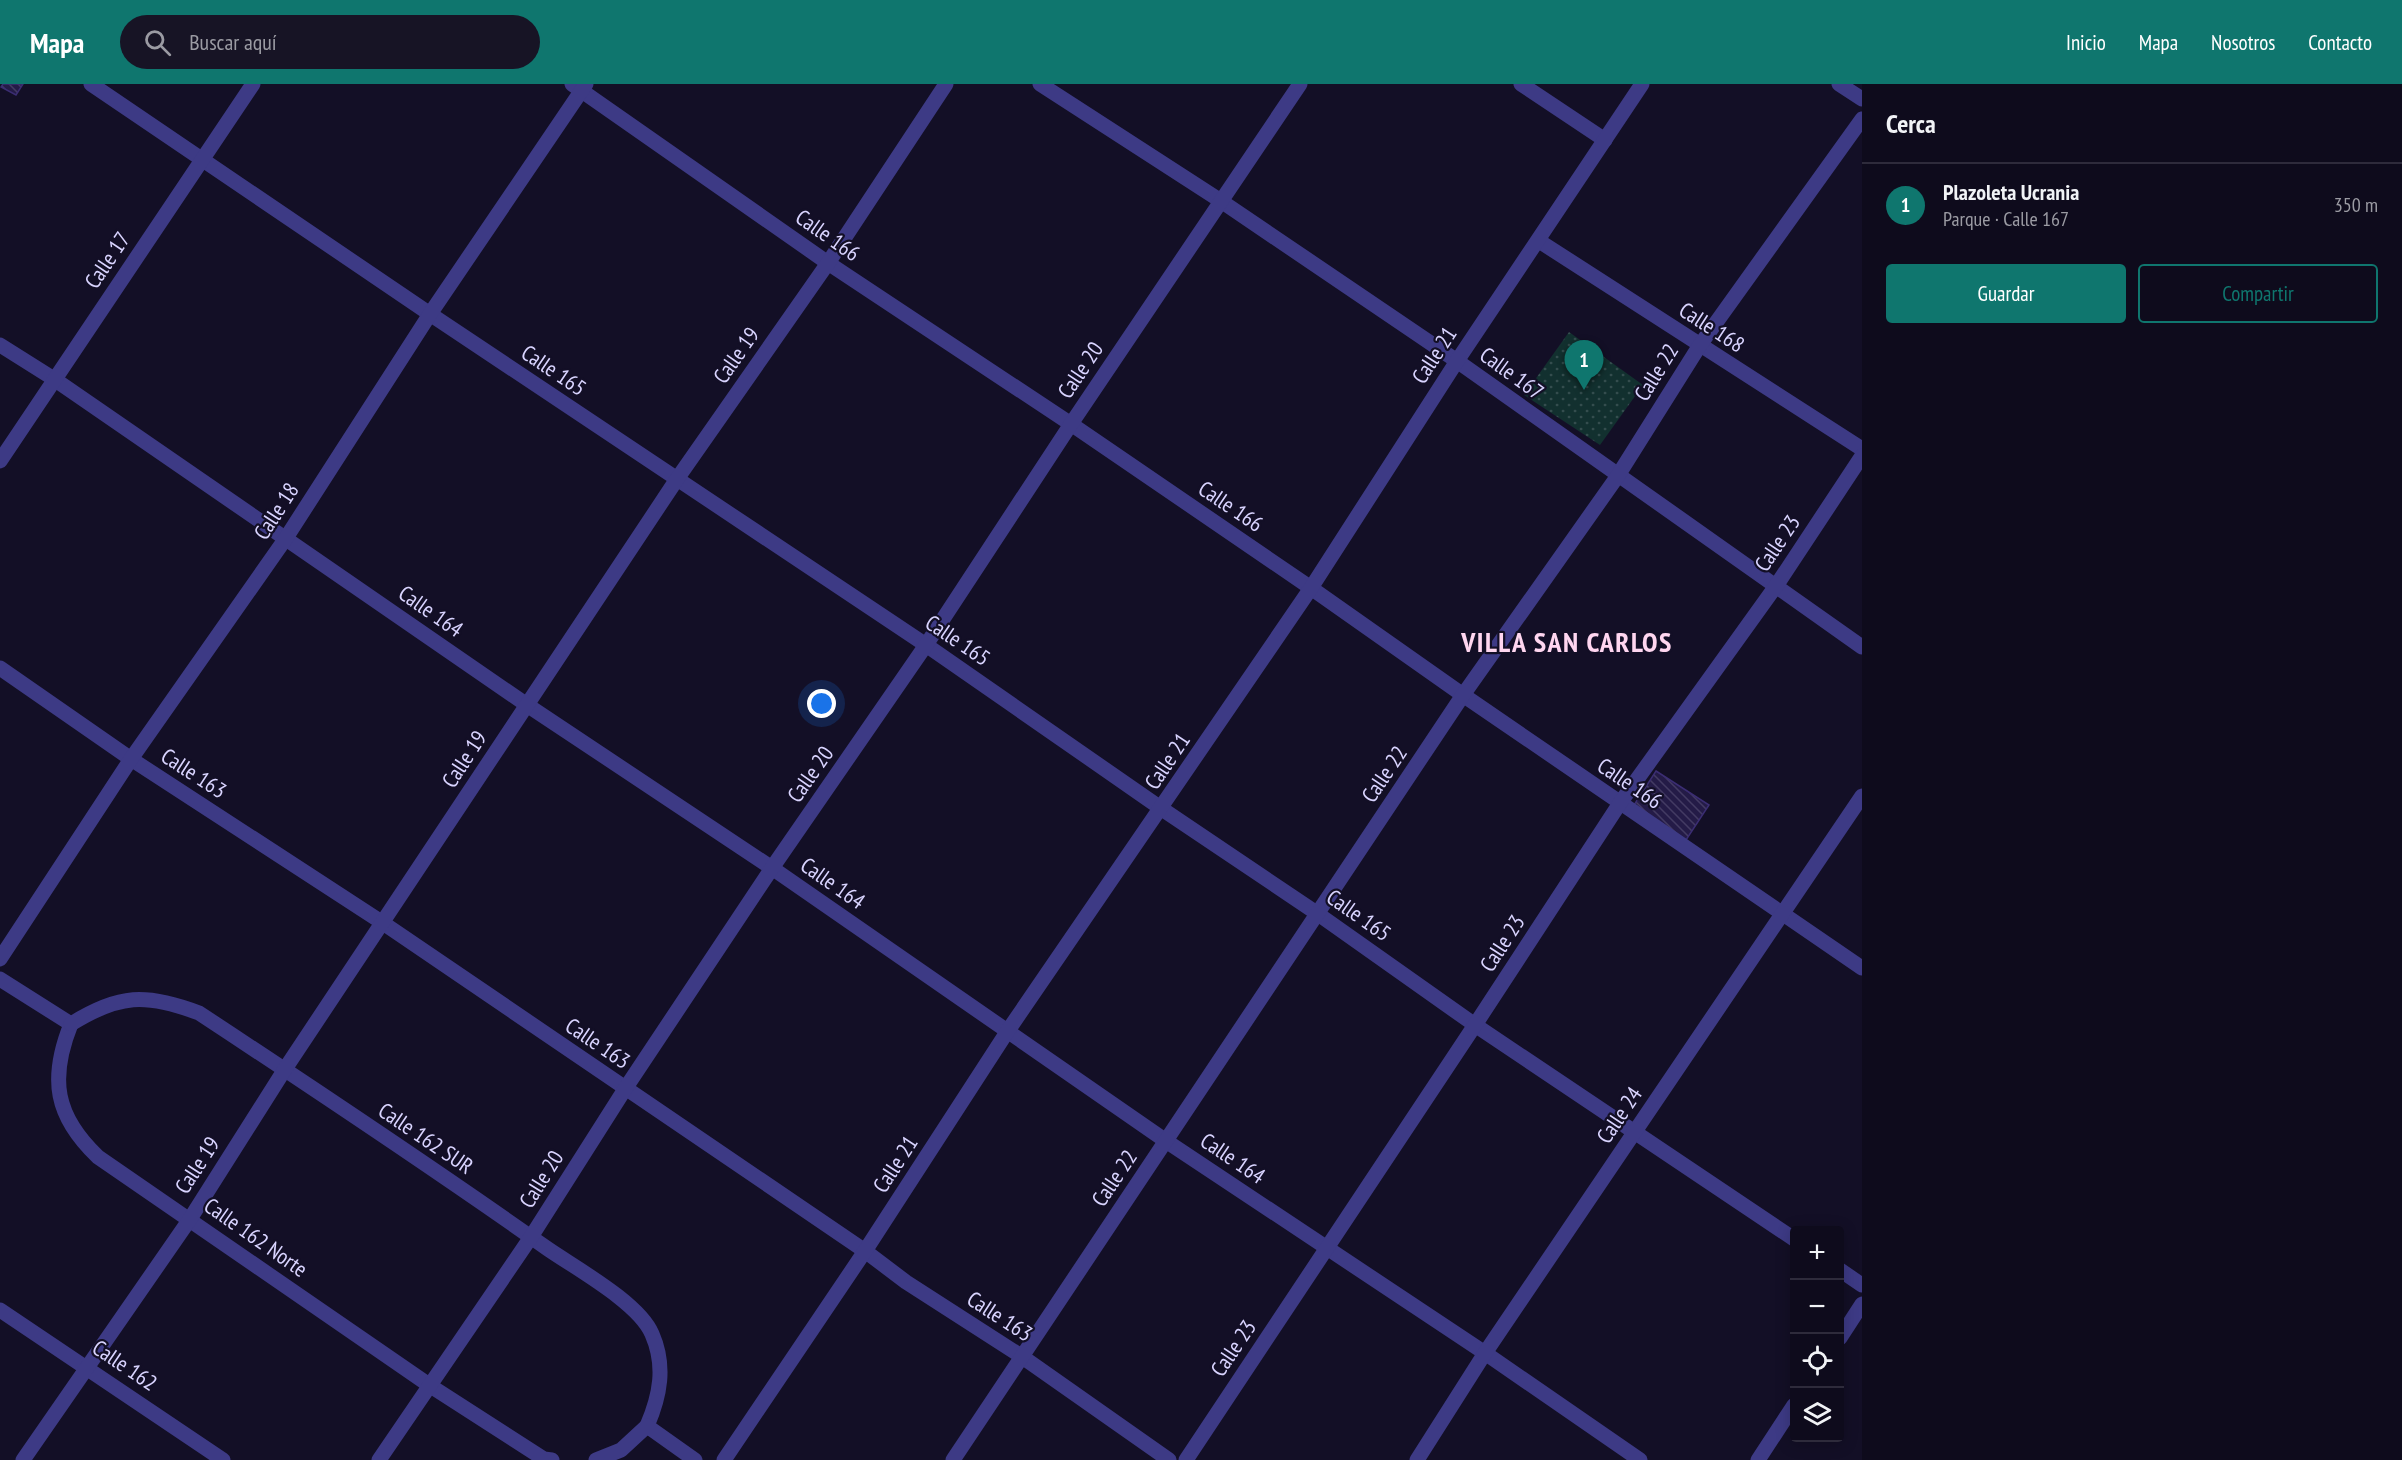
<!DOCTYPE html>
<html lang="es">
<head>
<meta charset="utf-8">
<style>
  body { margin:0; font-family:"PT Sans Narrow",sans-serif; background:#171425; color:#f1f3f6 }
  .controls { position:absolute; right:18px; bottom:18px; display:grid; overflow:hidden; border-radius:6px; box-shadow:0 3px 15px #0003 }
  .controls button { width:54px; height:54px; display:grid; place-items:center; padding:0; border:0; border-bottom:2px solid #2e2b3b; background:#0e0b1c; color:#f1f3f6; font:30px sans-serif }
  .you { position:absolute; left:822px; top:620px; width:21px; height:21px; margin:-15px; border:4px solid #fff; border-radius:50%; background:#1a73e8; box-shadow:0 0 0 9px #1a73e833 }
  .badge { display:grid; place-items:center; width:39px; height:39px; border-radius:50%; background:#0f766e; color:#fff; font-size:20px; font-weight:700 }
  .pin { position:absolute; translate:-50% -50px; filter:drop-shadow(0 2px 3px #0008) }
  .pin::after { content:''; position:absolute; top:32px; width:21px; height:18px; background:inherit; clip-path:polygon(0 0,100% 0,50% 100%) }
  .list { margin:0; padding:0; list-style:none }
  h2 { display:flex; justify-content:space-between; align-items:center; height:78px; margin:0; padding:0 24px; font-size:26px }
  h2 small { font-size:20px; font-weight:400; color:#9b9ba3 }
  .list li { display:grid; grid-template-columns:39px 1fr auto; gap:18px; align-items:center; box-sizing:border-box; height:84px; padding:0 24px; border-top:2px solid #2e2b3b }
  .list b { display:block; font-size:22px; white-space:nowrap }
  .list p { margin:0; font-size:20px; white-space:nowrap; color:#9b9ba3 }
  .list em { font-size:20px; font-style:normal; color:#9b9ba3 }
  .actions { display:flex; gap:12px; padding:18px 24px }
  .actions a { flex:1; padding:14px 0; border:2px solid #0f766e; border-radius:6px; text-align:center; font-size:21px; color:#0f766e }
  .actions .main { background:#0f766e; color:#fff }
  .icon { flex:none; width:33px; height:33px; fill:none; stroke:currentColor; stroke-width:2; stroke-linecap:round; stroke-linejoin:round }
  .map { position:relative; flex:none; width:1862px; height:1376px; overflow:hidden }
  header { display:flex; align-items:center; gap:36px; box-sizing:border-box; height:84px; padding:0 30px; background:#0f766e; color:#fff }
  header strong { font-size:28px }
  nav { display:flex; gap:33px; margin-inline-start:auto; font-size:21px }
  .search { width:420px; height:54px; background:#171425; display:flex; align-items:center; gap:15px; box-sizing:border-box; padding:0 21px; border-radius:33px; color:#9b9ba3; font-size:22px }
  main { display:flex }
  aside { flex:1; background:#0e0b1c }
  .map>svg:first-child { display:block }
  .green { fill:url(#green-dots) }
  .building { fill:url(#building-back-hatch); stroke:#3b2d73; stroke-width:1.5 }
  .lines { fill:none; stroke-linecap:round; stroke-linejoin:round }
  .minor { stroke:#3d3a85; stroke-width:15 }
  .labels { text-anchor:middle; stroke-width:4.5; stroke-linejoin:round; paint-order:stroke }
  .street-label { font-size:22px; fill:#d9d4ff; stroke:#130f26 }
  .district-label { font-size:28px; font-weight:bold; letter-spacing:1.5px; fill:#ffd6f0; stroke:#130f26 }
</style>
</head>
<body>
<header>
<strong>Mapa</strong>
<div class="search"><svg class="icon" aria-label="search" viewBox="0 0 24 24"><circle cx="10" cy="10" r="6"/><path d="M15 15l6 6"/></svg>Buscar aquí</div>
<nav><a>Inicio</a><a>Mapa</a><a>Nosotros</a><a>Contacto</a></nav>
</header>
<main>
<div class="map">
<svg width="1862" height="1376" viewBox="0 0 1862 1376">
  <defs>
    <pattern id="green-dots" width="8" height="8" patternUnits="userSpaceOnUse" patternTransform="scale(1.5)"><rect width="8" height="8" fill="#12302f"/><path d="M2 2h.1M6 6h.1" fill="none" stroke="#344d4e" stroke-width="1.8" stroke-linecap="round"/></pattern>
    <pattern id="building-back-hatch" width="6" height="6" patternUnits="userSpaceOnUse" patternTransform="scale(1.5)"><rect width="6" height="6" fill="#241b47"/><path d="M-1 5l2 2M0 0l6 6M5-1l2 2" fill="none" stroke="#433b63"/></pattern>
  </defs>
  <rect width="100%" height="100%" fill="#130f26"/>
  <path class="green" d="M 1569,248 L 1643,301 L 1600,361 L 1524,311 Z"/>
  <g class="building">
    <path d="M 3,0 L 23,0 L 16,11 L 1,3 Z"/>
    <path d="M 1656,687 L 1709,721 L 1686,756 L 1634,721 Z"/>
  </g>
  <g class="lines">
    <g class="minor">
      <path d="M 91,0 L 430,230 L 926,561 L 1162,725 L 1318,830 L 1475,941 L 1794,1155"/>
      <path d="M 572,0 L 828,179 L 1071,340 L 1311,504 L 1463,611 L 1862,884"/>
      <path d="M 1040,0 L 1221,117 L 1457,277 L 1862,563"/>
      <path d="M 1521,0 L 1605,56"/>
      <path d="M 1839,0 L 1862,15"/>
      <path d="M 1539,157 L 1862,365"/>
      <path d="M 0,261 L 54,295 L 527,621 L 772,784 L 1166,1057 L 1485,1269 L 1640,1376"/>
      <path d="M 0,377 L 253,0"/>
      <path d="M 0,584 L 131,675 L 383,839 L 865,1167 L 906,1198 L 1021,1272 L 1169,1376"/>
      <path d="M 0,875 L 131,675 L 286,454 L 430,230 L 586,0"/>
      <path d="M 0,895 L 71,940 C 49,995 55,1032 98,1073 L 429,1301 L 544,1375 L 552,1376"/>
      <path d="M 71,940 C 119,910 146,909 199,929 C 316,1006 433,1084 548,1165 C 577,1185 639,1219 652,1250 C 666,1282 660,1312 647,1342"/>
      <path d="M 1840,1186 L 1862,1201"/>
      <path d="M 0,1226 L 223,1376"/>
      <path d="M 1840,1254 L 1862,1220"/>
      <path d="M 23,1376 L 190,1135 L 285,985 L 677,395 L 828,179 L 946,0"/>
      <path d="M 379,1376 L 531,1153 L 625,1005 L 772,784 L 926,561 L 1071,340 L 1300,0"/>
      <path d="M 596,1376 L 621,1366 L 647,1342 L 695,1376"/>
      <path d="M 724,1376 L 865,1167 L 1007,948 L 1311,504 L 1457,277 L 1642,0"/>
      <path d="M 953,1376 L 1463,611 L 1617,393 L 1700,261 L 1862,35"/>
      <path d="M 1186,1376 L 1475,941 L 1620,719 L 1776,502 L 1862,372"/>
      <path d="M 1417,1376 L 1485,1269 L 1862,712"/>
      <path d="M 1758,1376 L 1794,1321"/>
    </g>
  </g>
  <g class="labels">
    <g class="street-label">
      <text transform="translate(828 151) rotate(35)" y="8">Calle 166</text>
      <text transform="translate(107 176) rotate(-56)" y="8">Calle 17</text>
      <text transform="translate(1712 243) rotate(33)" y="8">Calle 168</text>
      <text transform="translate(736 271) rotate(-55)" y="8">Calle 19</text>
      <text transform="translate(1434 271) rotate(-57)" y="8">Calle 21</text>
      <text transform="translate(554 286) rotate(34)" y="8">Calle 165</text>
      <text transform="translate(1080 286) rotate(-56)" y="8">Calle 20</text>
      <text transform="translate(1656 288) rotate(-58)" y="8">Calle 22</text>
      <text transform="translate(1512 289) rotate(36)" y="8">Calle 167</text>
      <text transform="translate(1231 422) rotate(34)" y="8">Calle 166</text>
      <text transform="translate(276 427) rotate(-57)" y="8">Calle 18</text>
      <text transform="translate(1777 459) rotate(-56)" y="8">Calle 23</text>
      <text transform="translate(431 527) rotate(35)" y="8">Calle 164</text>
      <text transform="translate(958 556) rotate(34)" y="8">Calle 165</text>
      <text transform="translate(464 675) rotate(-57)" y="8">Calle 19</text>
      <text transform="translate(1167 677) rotate(-56)" y="8">Calle 21</text>
      <text transform="translate(194 689) rotate(33)" y="8">Calle 163</text>
      <text transform="translate(810 690) rotate(-55)" y="8">Calle 20</text>
      <text transform="translate(1384 690) rotate(-56)" y="8">Calle 22</text>
      <text transform="translate(1630 699) rotate(34)" y="8">Calle 166</text>
      <text transform="translate(833 799) rotate(35)" y="8">Calle 164</text>
      <text transform="translate(1359 831) rotate(35)" y="8">Calle 165</text>
      <text transform="translate(1502 859) rotate(-57)" y="8">Calle 23</text>
      <text transform="translate(598 959) rotate(34)" y="8">Calle 163</text>
      <text transform="translate(1619 1031) rotate(-56)" y="8">Calle 24</text>
      <text transform="translate(426 1054) rotate(34)" y="8">Calle 162 SUR</text>
      <text transform="translate(1233 1074) rotate(34)" y="8">Calle 164</text>
      <text transform="translate(895 1080) rotate(-57)" y="8">Calle 21</text>
      <text transform="translate(197 1081) rotate(-57)" y="8">Calle 19</text>
      <text transform="translate(1114 1094) rotate(-56)" y="8">Calle 22</text>
      <text transform="translate(541 1095) rotate(-58)" y="8">Calle 20</text>
      <text transform="translate(256 1153) rotate(35)" y="8">Calle 162 Norte</text>
      <text transform="translate(1000 1232) rotate(33)" y="8">Calle 163</text>
      <text transform="translate(1233 1264) rotate(-56)" y="8">Calle 23</text>
      <text transform="translate(125 1281) rotate(34)" y="8">Calle 162</text>
    </g>
    <g class="district-label">
      <text x="1567" y="568">VILLA SAN CARLOS</text>
    </g>
  </g>
</svg>
<div class="controls">
<button>+</button>
<button>−</button>
<button><svg class="icon" aria-label="locate" viewBox="0 0 24 24"><circle cx="12" cy="12" r="6"/><path d="M12 2v4M12 18v4M2 12h4M18 12h4"/></svg></button>
<button><svg class="icon" aria-label="layers" viewBox="0 0 24 24"><path d="M12 4l9 5-9 5-9-5zM3 14l9 5 9-5"/></svg></button>
</div>
<div class="you"></div>
<div class="pin badge" style="left:1584px;top:306px">1</div>
</div>
<aside>
<h2>Cerca<small></small></h2>
<ul class="list">
<li><span class="badge">1</span><div><b>Plazoleta Ucrania</b><p>Parque · Calle 167</p></div><em>350 m</em></li>
</ul>
<div class="actions"><a class="main">Guardar</a><a>Compartir</a></div>
</aside>
</main>
</body>
</html>
